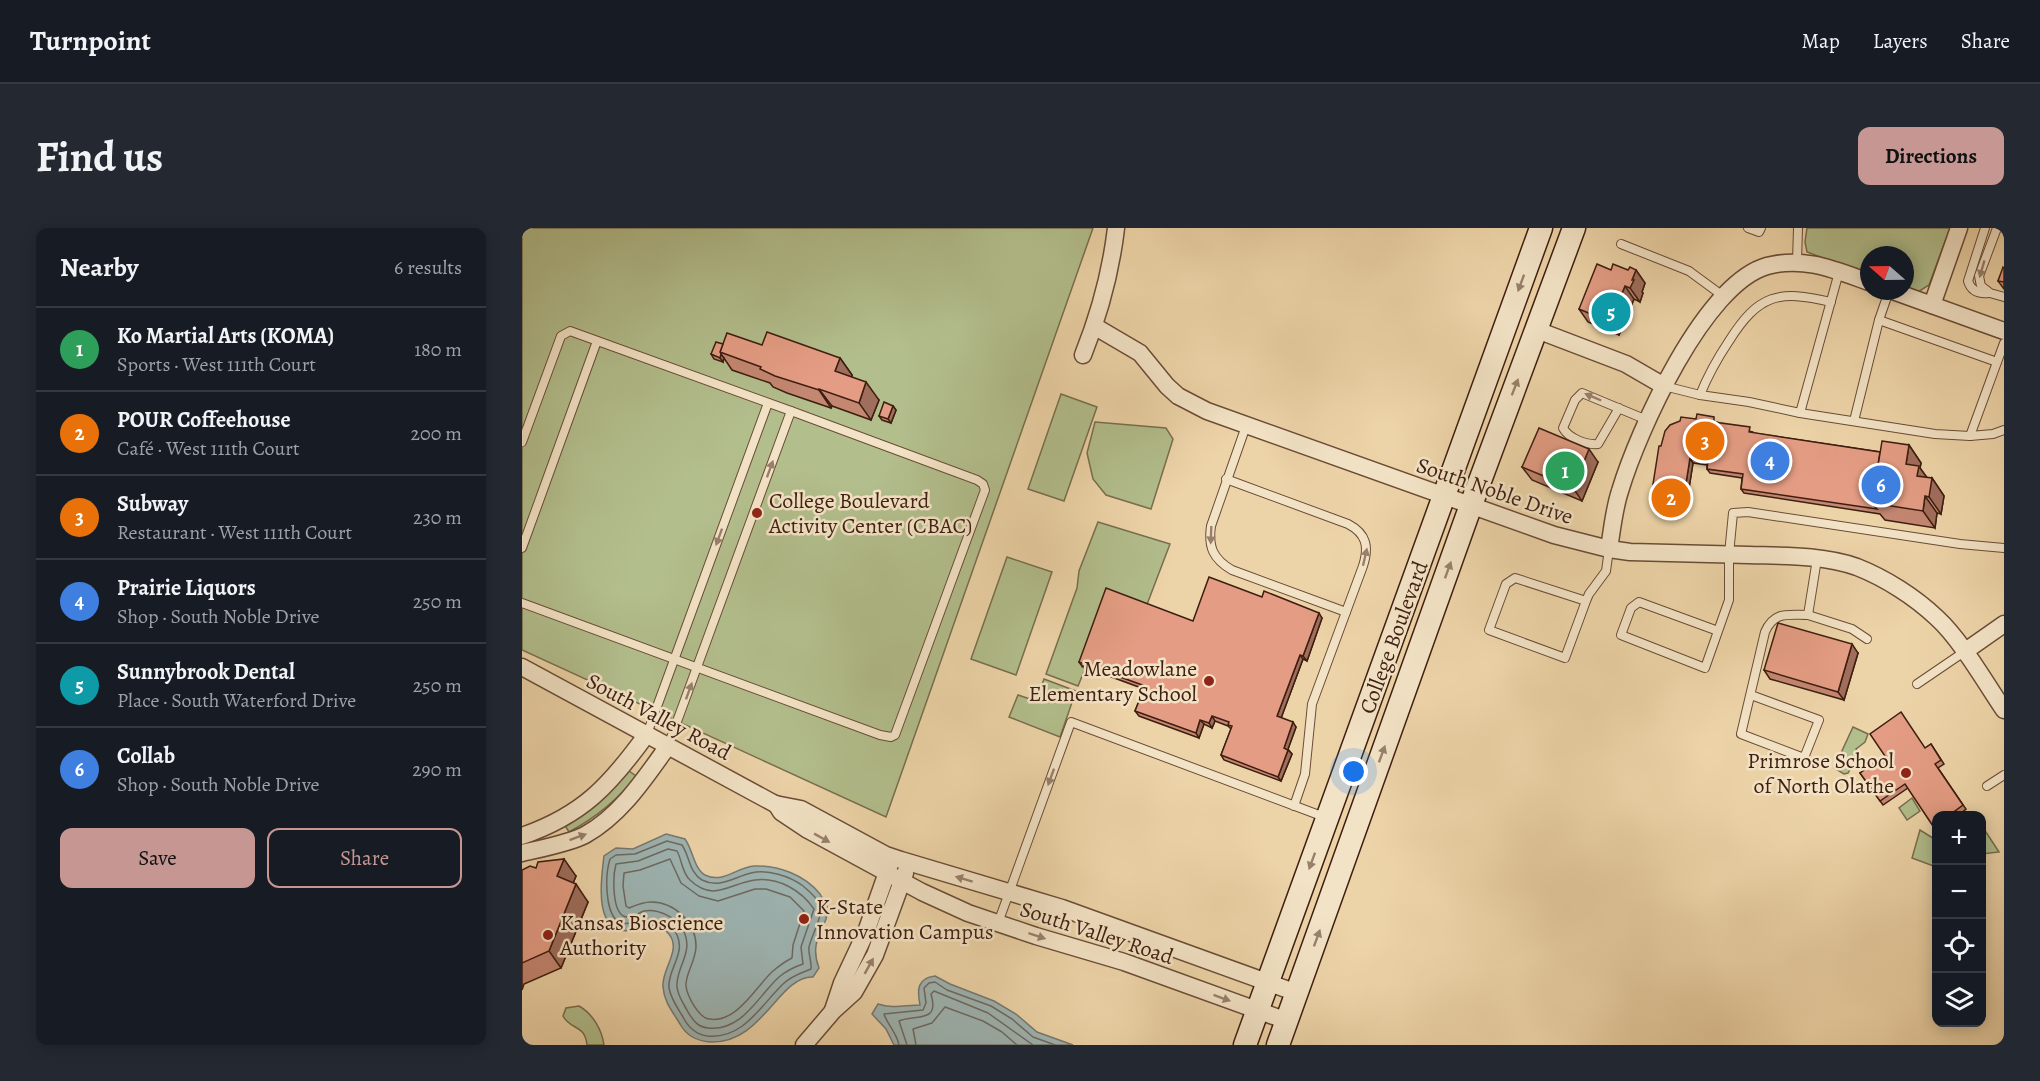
<!DOCTYPE html>
<html lang="en">
<head>
<meta charset="utf-8">
<style>
  body { margin:0; font-family:Alegreya,serif; background:#242831; color:#f1f3f6 }
  .controls { position:absolute; right:18px; bottom:18px; display:grid; overflow:hidden; border-radius:12px; box-shadow:0 3px 15px #0003 }
  .controls button { width:54px; height:54px; display:grid; place-items:center; padding:0; border:0; border-bottom:2px solid #363941; background:#171b24; color:#f1f3f6; font:30px sans-serif }
  .compass { position:absolute; left:1338px; top:18px; width:54px; height:54px; border-radius:50%; background:#171b24; box-shadow:0 3px 15px #0003; rotate:290deg }
  .you { position:absolute; left:832px; top:544px; width:21px; height:21px; margin:-15px; border:4px solid #fff; border-radius:50%; background:#1a73e8; box-shadow:0 0 0 9px #1a73e833 }
  .badge { display:grid; place-items:center; width:39px; height:39px; border-radius:50%; background:#c59692; color:#fff; font-size:20px; font-weight:700 }
  .pin { position:absolute; translate:-50% -50%; border:3px solid #fff; box-shadow:0 2px 6px #0006 }
  .list { margin:0; padding:0; list-style:none }
  h2 { display:flex; justify-content:space-between; align-items:center; height:78px; margin:0; padding:0 24px; font-size:26px }
  h2 small { font-size:20px; font-weight:400; color:#9ea1a6 }
  .list li { display:grid; grid-template-columns:39px 1fr auto; gap:18px; align-items:center; box-sizing:border-box; height:84px; padding:0 24px; border-top:2px solid #363941 }
  .list b { display:block; font-size:22px; white-space:nowrap }
  .list p { margin:0; font-size:20px; white-space:nowrap; color:#9ea1a6 }
  .list em { font-size:20px; font-style:normal; color:#9ea1a6 }
  .actions { display:flex; gap:12px; padding:18px 24px }
  .actions a { flex:1; padding:14px 0; border:2px solid #c59692; border-radius:12px; text-align:center; font-size:21px; color:#c59692 }
  .actions .main { background:#c59692; color:#111 }
  .icon { flex:none; width:33px; height:33px; fill:none; stroke:currentColor; stroke-width:2; stroke-linecap:round; stroke-linejoin:round }
  .map { position:relative; flex:none; width:1482px; height:817px; overflow:hidden; border-radius:12px }
  header { display:flex; align-items:center; gap:36px; box-sizing:border-box; height:84px; padding:0 30px; background:#171b24; border-bottom:2px solid #363941 }
  header strong { font-size:28px }
  nav { display:flex; gap:33px; margin-inline-start:auto; font-size:21px }
  .intro { display:flex; align-items:center; justify-content:space-between; box-sizing:border-box; height:144px; padding:0 36px }
  h1 { margin:0; font-size:42px }
  .button { padding:15px 27px; border-radius:12px; background:#c59692; color:#111; font-size:21px; font-weight:700 }
  main { display:flex; gap:36px; padding:0 36px }
  aside { flex:1; background:#171b24; border-radius:12px; box-shadow:0 3px 15px #0003 }
  .map>svg:first-child { display:block }
  .green { fill:#b2be8c; stroke:#786e4e; stroke-width:1.5 }
  .water { fill:#9eb5b3; stroke:#787972; stroke-width:1.5 }
  .lines { fill:none; stroke-linecap:round; stroke-linejoin:round }
  .shore { stroke:#6e6a62; stroke-width:1.5 }
  .service-casing { stroke:#6a4c36; stroke-width:10 }
  .minor-casing { stroke:#6a4c36; stroke-width:19 }
  .secondary-casing { stroke:#3e1e10; stroke-width:25 }
  .service { stroke:#f3e3c6; stroke-width:8 }
  .minor { stroke:#f3e3c6; stroke-width:16 }
  .secondary { stroke:#f3e3c6; stroke-width:22 }
  .wall { fill:#c48772; stroke:#3e1e10; stroke-width:1.5 }
  .shaded-wall { fill:#a06e5c; stroke:#3e1e10; stroke-width:1.5 }
  .building { fill:#e49d84; stroke:#3e1e10; stroke-width:1.5 }
  .oneway { fill:#98806b }
  .poi-dot { fill:#8f2418; stroke:#f3e3c6; stroke-width:2 }
  .labels { text-anchor:middle; stroke-width:5; stroke-linejoin:round; paint-order:stroke }
  .street-label { font-size:22px; fill:#3e1e10; stroke:#f3e3c6 }
  .poi-label { font-size:22px; fill:#3e1e10; stroke:#f3e3c6; text-anchor:start }
</style>
</head>
<body>
<header>
<strong>Turnpoint</strong>
<nav><a>Map</a><a>Layers</a><a>Share</a></nav>
</header>
<div class="intro"><h1>Find us</h1><a class="button">Directions</a></div>
<main>
<aside>
<h2>Nearby<small>6 results</small></h2>
<ul class="list">
<li><span class="badge" style="background:#2e9e5b">1</span><div><b>Ko Martial Arts (KOMA)</b><p>Sports · West 111th Court</p></div><em>180 m</em></li>
<li><span class="badge" style="background:#e8710a">2</span><div><b>POUR Coffeehouse</b><p>Café · West 111th Court</p></div><em>200 m</em></li>
<li><span class="badge" style="background:#e8710a">3</span><div><b>Subway</b><p>Restaurant · West 111th Court</p></div><em>230 m</em></li>
<li><span class="badge" style="background:#3f7fe0">4</span><div><b>Prairie Liquors</b><p>Shop · South Noble Drive</p></div><em>250 m</em></li>
<li><span class="badge" style="background:#0f9aa8">5</span><div><b>Sunnybrook Dental</b><p>Place · South Waterford Drive</p></div><em>250 m</em></li>
<li><span class="badge" style="background:#3f7fe0">6</span><div><b>Collab</b><p>Shop · South Noble Drive</p></div><em>290 m</em></li>
</ul>
<div class="actions"><a class="main">Save</a><a>Share</a></div>
</aside>
<div class="map">
<svg width="1482" height="817" viewBox="0 0 1482 817">
  <rect width="100%" height="100%" fill="#edd4a8"/>
  <filter id="stains"><feTurbulence type="fractalNoise" baseFrequency=".00333" numOctaves="4"/><feColorMatrix values="0 0 0 0 .2 0 0 0 0 .09 0 0 0 0 .02 0 0 0 .5 -.17"/></filter>
  <radialGradient id="worn" r=".72"><stop offset=".6" stop-color="#630" stop-opacity="0"/><stop offset="1" stop-color="#630" stop-opacity=".3"/></radialGradient>
  <g class="green">
    <path d="M 0,0 L 571,0 L 364,589 L 0,422 Z"/>
    <path d="M 1285,0 L 1428,0 L 1407,57 L 1396,64 L 1383,60 L 1383,27 L 1347,27 L 1347,47 L 1285,24 L 1283,14 Z"/>
    <path d="M 539,166 L 575,179 L 542,273 L 506,261 Z"/>
    <path d="M 573,194 L 644,200 L 651,211 L 629,281 L 584,267 L 571,251 L 565,225 Z"/>
    <path d="M 576,294 L 648,316 L 624,379 L 587,365 L 560,439 L 563,441 L 556,458 L 524,446 L 555,360 L 557,343 Z"/>
    <path d="M 485,329 L 530,344 L 494,447 L 449,431 Z"/>
    <path d="M 522,451 L 554,463 L 538,509 L 487,489 L 496,467 L 514,473 Z"/>
    <path d="M 1331,499 L 1346,506 L 1343,514 L 1334,521 L 1335,526 C 1330,533 1331,539 1326,545 L 1322,546 L 1312,540 Z"/>
    <path d="M 107,543 L 114,548 C 96,572 73,590 47,604 L 42,596 L 73,578 Z"/>
    <path d="M 1390,570 L 1398,583 L 1385,592 L 1377,580 Z"/>
    <path d="M 1460,598 L 1477,624 L 1460,626 Z"/>
    <path d="M 1398,602 L 1414,612 L 1414,639 L 1390,630 Z"/>
    <path d="M 57,778 C 71,786 80,802 82,817 L 65,817 C 63,796 48,802 41,788 L 44,780 Z"/>
  </g>
  <g class="water">
    <path d="M 144,606 L 163,611 C 171,622 172,641 183,647 C 201,656 215,639 232,638 C 256,637 283,647 298,666 C 300,670 304,674 305,678 C 309,698 285,709 297,740 L 291,749 C 256,748 241,816 188,814 C 175,813 164,807 158,796 C 151,784 142,774 141,759 C 139,741 162,720 145,704 C 131,692 126,699 112,702 C 70,710 79,651 82,628 L 94,620 L 111,621 Z"/>
    <path d="M 413,748 L 428,756 L 472,773 L 494,786 L 515,804 L 551,817 L 372,817 L 364,801 L 350,786 L 356,776 C 370,781 384,777 398,777 C 395,762 395,750 413,748 Z"/>
  </g>
  <g class="lines">
    <g class="shore">
      <path d="M 145,613 L 160,617 C 168,629 167,644 180,652 C 198,661 212,649 229,645 C 245,641 268,648 281,658 C 287,663 297,671 299,679 C 301,687 289,709 287,719 C 286,726 290,734 289,741 C 279,745 269,748 261,756 C 239,777 221,812 185,808 C 173,806 166,799 161,789 C 155,779 149,771 147,760 C 145,742 164,726 155,707 C 154,703 149,700 146,697 C 122,678 94,719 86,672 C 84,658 84,644 88,631 L 94,627 L 113,626 Z"/>
      <path d="M 146,621 L 155,623 C 160,632 160,645 168,652 C 192,675 208,655 233,652 C 256,649 279,662 292,681 L 279,719 L 281,736 C 272,739 264,743 257,749 C 236,768 220,804 186,800 C 175,799 171,792 166,784 C 162,776 156,769 155,759 C 153,740 173,724 161,702 C 155,690 136,680 122,683 C 116,685 111,690 105,689 C 89,688 91,647 94,636 L 116,633 Z"/>
      <path d="M 148,631 L 159,655 L 177,668 L 196,673 L 233,661 L 244,661 L 268,669 L 282,683 L 271,717 L 270,730 C 264,733 257,738 251,743 C 234,758 215,796 187,791 C 177,790 165,768 164,758 C 163,746 174,733 174,718 C 174,695 153,674 129,674 C 121,674 114,677 107,680 L 104,678 L 101,658 L 102,645 L 118,642 Z"/>
      <path d="M 377,817 C 375,805 365,796 362,786 L 401,782 L 404,775 L 402,760 L 407,755 L 413,754 L 425,762 L 469,778 L 490,791 L 511,809 L 533,817"/>
      <path d="M 385,817 L 377,793 C 393,786 418,796 409,766 L 412,763 L 466,785 L 511,817"/>
      <path d="M 394,817 L 391,801 L 410,795 L 423,779 L 461,793 L 480,804 L 495,817"/>
    </g>
    <defs>
      <g id="service">
        <path d="M 1226,0 L 1237,4 L 1239,0"/>
        <path d="M 1463,0 L 1446,53 C 1449,63 1457,66 1467,65"/>
        <path d="M 1475,0 L 1457,48 L 1459,58 L 1468,65 L 1482,69"/>
        <path d="M 1099,16 L 1167,43 L 1201,68"/>
        <path d="M 1275,34 L 1276,0"/>
        <path d="M 1357,92 L 1475,134"/>
        <path d="M 1142,158 L 1178,167 L 1227,174 L 1278,185 L 1413,206 L 1448,208 L 1482,115"/>
        <path d="M 1178,167 C 1186,147 1195,131 1207,113 C 1236,67 1256,61 1309,74"/>
        <path d="M 1097,180 L 1076,216 C 1065,217 1047,211 1041,200 L 1053,172 L 1060,165 L 1125,192"/>
        <path d="M 1278,185 L 1317,44"/>
        <path d="M 1332,193 L 1357,92 L 1367,63"/>
        <path d="M 724,198 L 689,298 C 686,319 691,331 710,342 L 824,384"/>
        <path d="M 1448,208 L 1471,206 L 1482,202"/>
        <path d="M 0,214 L 39,108 L 48,103 L 269,183 L 146,518"/>
        <path d="M 704,251 L 826,296 C 845,306 847,319 841,338 L 790,476 L 783,546 L 772,578"/>
        <path d="M 0,320 L 75,113"/>
        <path d="M 1064,373 L 993,350 L 984,356 L 967,402 L 1043,430 L 1064,373 L 1067,366 L 1084,343 L 1087,321"/>
        <path d="M 0,375 L 358,507 L 369,509 L 373,507 L 463,262 L 461,256 L 455,252 L 269,183"/>
        <path d="M 1286,387 L 1330,401 L 1345,411"/>
        <path d="M 1196,403 L 1117,374 L 1109,380 L 1099,407 L 1183,440 L 1207,372 L 1207,326 L 1211,285 L 1226,284 L 1438,316 L 1482,320"/>
        <path d="M 1395,456 L 1442,424"/>
        <path d="M 1229,467 L 1297,492 L 1282,530 L 1219,506 L 1243,404 C 1252,383 1266,387 1286,387 L 1295,331"/>
        <path d="M 125,506 L 246,175"/>
        <path d="M 1465,558 L 1482,547"/>
        <path d="M 476,695 L 549,494 L 805,590"/>
      </g>
      <g id="minor">
        <path d="M 1371,63 L 1482,103"/>
        <path d="M 1410,77 L 1437,0"/>
        <path d="M 572,98 L 618,125 L 645,158 L 656,168 L 685,183 L 1032,307 L 1087,321 L 1108,324 C 1148,325 1187,326 1227,327 C 1262,328 1301,327 1335,339 C 1363,350 1393,369 1415,390 C 1439,412 1463,454 1482,482"/>
        <path d="M 1015,102 L 1104,136 L 1142,158"/>
        <path d="M 561,127 C 577,87 589,43 594,0"/>
        <path d="M 1087,321 C 1090,302 1092,281 1098,263 C 1116,203 1182,56 1245,38 C 1282,28 1313,42 1347,54"/>
        <path d="M 1442,424 L 1482,396"/>
        <path d="M 0,439 L 253,576 L 279,581 L 364,627 L 379,632 L 540,680 L 775,765"/>
        <path d="M 254,576 L 259,584 L 286,602 L 400,664 L 446,685 L 514,708 L 602,734 L 765,793"/>
        <path d="M 0,608 C 61,587 88,557 125,506"/>
        <path d="M 0,625 C 17,621 48,615 63,607 C 99,587 123,550 146,518"/>
        <path d="M 311,782 L 320,755 L 344,704 L 368,636"/>
        <path d="M 282,817 L 311,783 L 332,764 L 353,727 L 383,645"/>
      </g>
      <g id="secondary">
        <path d="M 723,817 L 1019,0"/>
        <path d="M 756,817 L 949,277 L 1052,0"/>
      </g>
    </defs>
    <use href="#service" class="service-casing"/>
    <use href="#minor" class="minor-casing"/>
    <use href="#secondary" class="secondary-casing"/>
    <use href="#service" class="service"/>
    <use href="#minor" class="minor"/>
    <use href="#secondary" class="secondary"/>
  </g>
  <g class="wall">
    <path d="M 1482,40 L 1482,61 L 1476,53 Z"/>
    <path d="M 1089,42 L 1114,42 L 1123,55 L 1120,64 L 1121,65 L 1118,74 L 1112,71 L 1097,107 L 1066,94 L 1057,81 Z"/>
    <path d="M 201,116 L 240,117 L 318,130 L 330,147 L 330,149 L 357,172 L 349,192 L 310,178 L 309,180 L 265,165 L 251,159 L 248,155 L 210,142 L 202,130 L 201,134 L 192,131 L 189,126 Z"/>
    <path d="M 371,178 L 374,182 L 369,195 L 360,192 L 357,188 Z"/>
    <path d="M 1196,194 L 1195,195 L 1231,204 L 1231,205 L 1358,224 L 1387,217 L 1399,235 L 1398,240 L 1405,250 L 1410,250 L 1422,268 L 1419,286 L 1415,285 L 1413,300 L 1363,292 L 1358,286 L 1222,265 L 1219,261 L 1220,250 L 1188,245 L 1185,241 L 1185,237 L 1171,235 L 1164,279 L 1132,274 L 1129,269 L 1139,218 Z"/>
    <path d="M 1076,234 L 1060,273 L 1010,252 L 1000,239 Z"/>
    <path d="M 740,369 L 800,390 L 785,433 L 781,431 L 759,490 L 774,499 L 766,521 L 770,526 L 759,553 L 702,532 L 699,527 L 709,501 L 706,498 L 693,493 L 690,500 L 682,496 L 677,510 L 617,488 L 613,483 L 622,461 L 560,438 L 557,434 Z"/>
    <path d="M 1336,425 L 1322,472 L 1248,451 L 1242,442 Z"/>
    <path d="M 1409,516 L 1422,536 L 1416,540 L 1444,581 L 1436,588 L 1414,588 L 1414,602 L 1386,560 L 1361,577 L 1338,545 L 1403,520 Z"/>
    <path d="M 14,640 L 54,648 L 51,655 L 66,674 L 39,740 L 2,756 L 0,762 L 0,642 Z"/>
  </g>
  <g class="shaded-wall">
    <path d="M 1114,42 L 1123,55 L 1120,64 L 1121,65 L 1118,74 L 1108,60 L 1110,52 Z"/>
    <path d="M 1103,58 L 1112,71 L 1097,107 L 1088,94 Z"/>
    <path d="M 199,126 L 202,130 L 201,134 L 198,130 Z"/>
    <path d="M 318,130 L 330,147 L 326,161 L 313,143 Z"/>
    <path d="M 344,154 L 357,172 L 349,192 L 337,175 Z"/>
    <path d="M 297,161 L 310,178 L 309,180 L 297,162 Z"/>
    <path d="M 371,178 L 374,182 L 369,195 L 366,191 Z"/>
    <path d="M 1387,217 L 1399,235 L 1398,240 L 1409,255 L 1410,250 L 1422,268 L 1419,286 L 1384,236 Z"/>
    <path d="M 1067,221 L 1076,234 L 1060,273 L 1051,260 Z"/>
    <path d="M 1168,230 L 1171,235 L 1164,279 L 1161,274 Z"/>
    <path d="M 1403,268 L 1415,285 L 1413,300 L 1401,283 Z"/>
    <path d="M 797,385 L 800,390 L 785,433 L 781,428 Z"/>
    <path d="M 1330,416 L 1336,425 L 1322,472 L 1316,464 Z"/>
    <path d="M 778,427 L 781,431 L 758,493 L 755,488 Z"/>
    <path d="M 690,488 L 693,493 L 690,500 L 687,495 Z"/>
    <path d="M 678,492 L 682,496 L 677,510 L 674,505 Z"/>
    <path d="M 771,494 L 774,499 L 765,524 L 762,520 Z"/>
    <path d="M 766,522 L 770,526 L 759,553 L 756,549 Z"/>
    <path d="M 42,631 L 54,648 L 47,665 L 35,648 Z"/>
    <path d="M 54,656 L 66,674 L 39,740 L 27,723 Z"/>
  </g>
  <g class="building">
    <path d="M 1075,36 L 1089,42 L 1091,36 L 1106,42 L 1108,39 L 1114,42 L 1110,52 L 1112,52 L 1108,60 L 1103,58 L 1088,94 L 1057,81 Z"/>
    <path d="M 1481,39 L 1482,40 L 1482,54 L 1476,53 Z"/>
    <path d="M 245,104 L 318,130 L 313,143 L 344,154 L 337,175 L 297,161 L 297,162 L 253,148 L 238,141 L 239,139 L 198,124 L 205,105 L 240,117 Z"/>
    <path d="M 194,114 L 201,116 L 198,124 L 199,126 L 198,130 L 189,126 Z"/>
    <path d="M 362,174 L 371,178 L 366,191 L 357,188 Z"/>
    <path d="M 1175,186 L 1192,189 L 1192,194 L 1228,199 L 1227,204 L 1358,224 L 1350,275 L 1355,281 L 1219,261 L 1221,246 L 1185,241 L 1186,233 L 1168,230 L 1161,274 L 1129,269 L 1137,218 L 1139,218 L 1143,203 L 1148,197 L 1158,193 L 1159,189 L 1174,191 Z"/>
    <path d="M 1017,200 L 1067,221 L 1051,260 L 1000,239 Z"/>
    <path d="M 1360,213 L 1387,217 L 1384,236 L 1397,238 L 1395,248 L 1410,250 L 1407,269 L 1403,268 L 1401,283 L 1350,275 Z"/>
    <path d="M 687,349 L 740,369 L 742,363 L 797,385 L 781,428 L 778,427 L 755,488 L 771,494 L 762,520 L 766,522 L 756,549 L 699,527 L 710,498 L 706,497 L 707,494 L 690,488 L 687,495 L 678,492 L 674,505 L 613,483 L 623,458 L 557,434 L 584,360 L 671,393 Z"/>
    <path d="M 1256,395 L 1330,416 L 1316,464 L 1242,442 Z"/>
    <path d="M 1379,484 L 1403,520 L 1409,516 L 1419,532 L 1413,536 L 1441,577 L 1426,588 L 1414,588 L 1414,595 L 1411,598 L 1383,556 L 1358,573 L 1338,545 L 1363,528 L 1348,506 Z"/>
    <path d="M 42,631 L 35,648 L 54,656 L 27,723 L 0,735 L 0,642 L 8,638 L 14,640 L 16,634 Z"/>
  </g>
  <defs><path id="oneway-solid" d="M-6-.8H1V-3.2L6.5 0L1 3.2V.8H-6Z" transform="scale(1.5)"/></defs>
  <g class="oneway">
    <use href="#oneway-solid" transform="translate(1460 41) rotate(106)"/>
    <use href="#oneway-solid" transform="translate(999 55) rotate(110)"/>
    <use href="#oneway-solid" transform="translate(993 159) rotate(-69)"/>
    <use href="#oneway-solid" transform="translate(1071 169) rotate(-157)"/>
    <use href="#oneway-solid" transform="translate(248 241) rotate(-70)"/>
    <use href="#oneway-solid" transform="translate(689 307) rotate(92)"/>
    <use href="#oneway-solid" transform="translate(197 309) rotate(110)"/>
    <use href="#oneway-solid" transform="translate(843 329) rotate(-77)"/>
    <use href="#oneway-solid" transform="translate(926 342) rotate(-70)"/>
    <use href="#oneway-solid" transform="translate(167 463) rotate(-70)"/>
    <use href="#oneway-solid" transform="translate(860 526) rotate(-70)"/>
    <use href="#oneway-solid" transform="translate(529 549) rotate(110)"/>
    <use href="#oneway-solid" transform="translate(56 609) rotate(-20)"/>
    <use href="#oneway-solid" transform="translate(300 610) rotate(29)"/>
    <use href="#oneway-solid" transform="translate(790 633) rotate(110)"/>
    <use href="#oneway-solid" transform="translate(442 651) rotate(-163)"/>
    <use href="#oneway-solid" transform="translate(515 708) rotate(18)"/>
    <use href="#oneway-solid" transform="translate(795 710) rotate(-70)"/>
    <use href="#oneway-solid" transform="translate(347 738) rotate(-61)"/>
    <use href="#oneway-solid" transform="translate(700 770) rotate(20)"/>
  </g>
  <g class="poi-dot">
    <circle cx="235" cy="285" r="6"/>
    <circle cx="687" cy="453" r="6"/>
    <circle cx="1384" cy="545" r="6"/>
    <circle cx="282" cy="691" r="6"/>
    <circle cx="26" cy="707" r="6"/>
  </g>
  <g class="labels">
    <g class="street-label">
      <text transform="translate(973 262) rotate(19)" y="8">South Noble Drive</text>
      <text transform="translate(871 409) rotate(-70)" y="8">College Boulevard</text>
      <text transform="translate(137 488) rotate(28)" y="8">South Valley Road</text>
      <text transform="translate(575 704) rotate(18)" y="8">South Valley Road</text>
    </g>
    <g class="poi-label">
      <text x="247" y="280">College Boulevard<tspan x="247" dy="25">Activity Center (CBAC)</tspan></text>
      <text x="675" y="448" text-anchor="end">Meadowlane<tspan x="675" dy="25">Elementary School</tspan></text>
      <text x="1372" y="540" text-anchor="end">Primrose School<tspan x="1372" dy="25">of North Olathe</tspan></text>
      <text x="294" y="686">K-State<tspan x="294" dy="25">Innovation Campus</tspan></text>
      <text x="38" y="702">Kansas Bioscience<tspan x="38" dy="25">Authority</tspan></text>
    </g>
  </g>
  <rect width="100%" height="100%" filter="url(#stains)"/>
  <rect width="100%" height="100%" fill="url(#worn)"/>
</svg>
<div class="controls">
<button>+</button>
<button>−</button>
<button><svg class="icon" aria-label="locate" viewBox="0 0 24 24"><circle cx="12" cy="12" r="6"/><path d="M12 2v4M12 18v4M2 12h4M18 12h4"/></svg></button>
<button><svg class="icon" aria-label="layers" viewBox="0 0 24 24"><path d="M12 4l9 5-9 5-9-5zM3 14l9 5 9-5"/></svg></button>
</div>
<svg class="compass" viewBox="-18 -18 36 36"><path d="M0-13l5 13h-10z" fill="#e53935"/><path d="M0 13l5-13h-10z" fill="#9ea1a6"/></svg>
<div class="you"></div>
<div class="pin badge" style="left:1043px;top:243px;background:#2e9e5b">1</div>
<div class="pin badge" style="left:1149px;top:270px;background:#e8710a">2</div>
<div class="pin badge" style="left:1183px;top:213px;background:#e8710a">3</div>
<div class="pin badge" style="left:1248px;top:233px;background:#3f7fe0">4</div>
<div class="pin badge" style="left:1089px;top:84px;background:#0f9aa8">5</div>
<div class="pin badge" style="left:1359px;top:257px;background:#3f7fe0">6</div>
</div>
</main>
</body>
</html>
